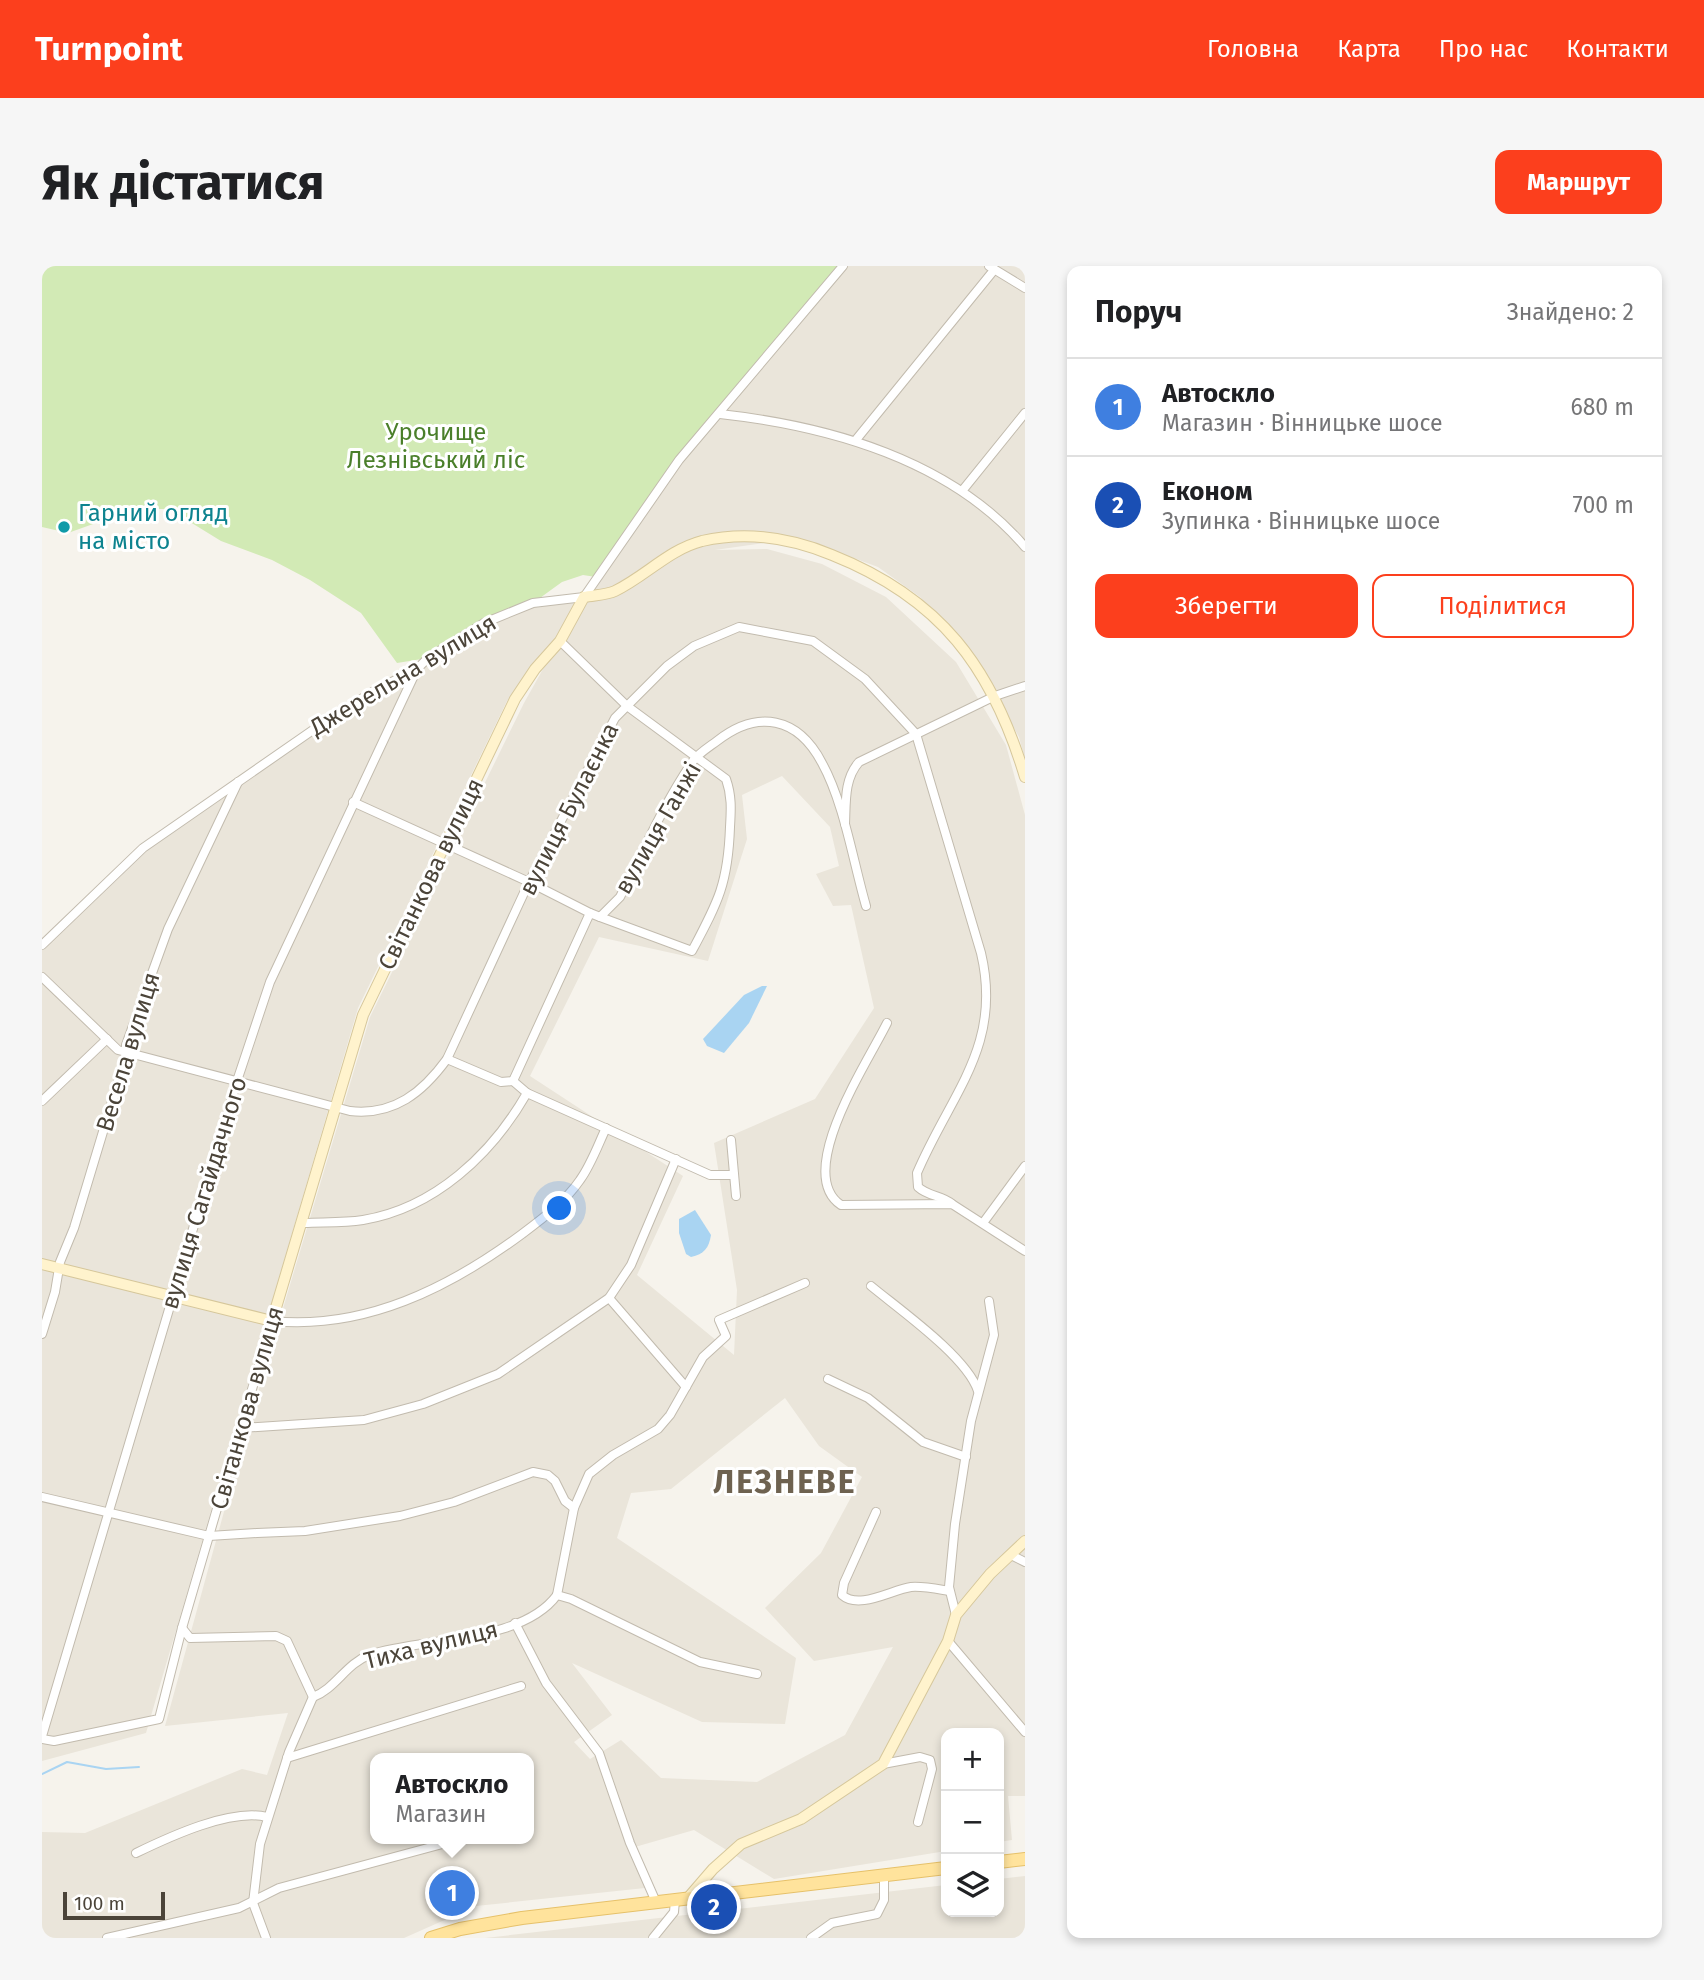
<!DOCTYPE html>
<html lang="uk">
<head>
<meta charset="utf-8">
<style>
  body { margin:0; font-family:"Fira Sans",sans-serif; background:#f6f6f6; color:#202124 }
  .controls { position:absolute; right:21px; bottom:21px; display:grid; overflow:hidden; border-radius:14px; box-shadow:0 4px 10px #0003 }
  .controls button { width:63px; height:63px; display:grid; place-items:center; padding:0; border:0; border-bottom:2px solid #e0e0e0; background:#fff; color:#202124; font:35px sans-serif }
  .scale { position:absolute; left:21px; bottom:18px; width:102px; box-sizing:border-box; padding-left:7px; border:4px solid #4b4439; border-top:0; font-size:19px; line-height:24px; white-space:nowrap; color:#4b4439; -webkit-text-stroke:5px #fff; paint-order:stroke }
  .you { position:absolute; left:518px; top:943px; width:24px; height:24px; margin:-18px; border:5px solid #fff; border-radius:50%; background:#1a73e8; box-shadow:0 0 0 10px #1a73e833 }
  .badge { display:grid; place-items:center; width:46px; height:46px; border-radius:50%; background:#fc3f1d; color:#fff; font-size:23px; font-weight:700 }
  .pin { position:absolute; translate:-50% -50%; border:4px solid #fff; box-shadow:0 2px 7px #0006 }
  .popup { position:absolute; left:328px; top:1487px; width:164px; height:91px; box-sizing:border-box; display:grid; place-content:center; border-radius:14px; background:#fff; filter:drop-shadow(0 2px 5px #0005); font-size:23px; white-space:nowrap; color:#757577 }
  .popup b { font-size:26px; color:#202124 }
  .popup::after { content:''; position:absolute; left:50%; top:100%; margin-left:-14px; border:14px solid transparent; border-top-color:#fff }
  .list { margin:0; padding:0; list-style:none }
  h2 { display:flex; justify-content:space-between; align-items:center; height:91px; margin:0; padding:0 28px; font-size:30px }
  h2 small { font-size:23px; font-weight:400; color:#757577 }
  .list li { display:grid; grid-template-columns:46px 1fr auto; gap:21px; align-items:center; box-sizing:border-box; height:98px; padding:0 28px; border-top:2px solid #e0e0e0 }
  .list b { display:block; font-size:26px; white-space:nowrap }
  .list p { margin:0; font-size:23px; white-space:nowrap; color:#757577 }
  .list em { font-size:23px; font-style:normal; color:#757577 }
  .actions { display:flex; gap:14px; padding:21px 28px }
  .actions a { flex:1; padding:16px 0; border:2px solid #fc3f1d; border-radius:14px; text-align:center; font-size:24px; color:#fc3f1d }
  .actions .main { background:#fc3f1d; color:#fff }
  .icon { flex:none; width:38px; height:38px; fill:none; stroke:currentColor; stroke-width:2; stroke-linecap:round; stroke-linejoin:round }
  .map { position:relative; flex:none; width:983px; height:1672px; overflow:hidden; border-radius:14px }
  header { display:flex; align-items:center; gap:42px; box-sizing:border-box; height:98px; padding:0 35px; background:#fc3f1d; color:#fff }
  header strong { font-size:33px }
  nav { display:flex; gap:38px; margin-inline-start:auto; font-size:24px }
  .intro { display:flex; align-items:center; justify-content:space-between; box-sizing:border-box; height:168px; padding:0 42px }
  h1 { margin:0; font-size:49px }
  .button { padding:18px 32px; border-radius:14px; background:#fc3f1d; color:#fff; font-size:24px; font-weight:700 }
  main { display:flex; gap:42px; padding:0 42px }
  aside { flex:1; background:#fff; border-radius:14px; box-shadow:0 4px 10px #0003 }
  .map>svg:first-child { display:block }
  .residential { fill:#eae5da; fill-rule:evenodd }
  .green { fill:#d2eab5 }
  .water { fill:#a9d4f2 }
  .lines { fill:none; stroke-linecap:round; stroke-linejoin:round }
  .stream { stroke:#a9d4f2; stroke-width:2 }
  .street-casing { stroke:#c2bbae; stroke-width:10 }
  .secondary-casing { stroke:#d6c79b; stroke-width:12 }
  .primary-casing { stroke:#e6c16a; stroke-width:14 }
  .street { stroke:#fff; stroke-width:8 }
  .secondary { stroke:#fff3cd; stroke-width:10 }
  .primary { stroke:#ffe39c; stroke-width:12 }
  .culture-dot { fill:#0f9aa8; stroke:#fff; stroke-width:2.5 }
  .labels { text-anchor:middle; stroke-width:6; stroke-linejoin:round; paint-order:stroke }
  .park-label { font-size:24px; fill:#4a7f2a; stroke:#fff }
  .culture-label { font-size:24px; fill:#0d838f; stroke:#fff; text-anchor:start }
  .street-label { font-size:24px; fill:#4b4439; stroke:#fff }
  .district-label { font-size:32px; font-weight:bold; letter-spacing:2px; fill:#6e6250; stroke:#fff }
</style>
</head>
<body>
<header>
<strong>Turnpoint</strong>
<nav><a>Головна</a><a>Карта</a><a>Про нас</a><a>Контакти</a></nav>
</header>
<div class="intro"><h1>Як дістатися</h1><a class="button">Маршрут</a></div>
<main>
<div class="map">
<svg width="983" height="1672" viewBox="0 0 983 1672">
  <rect width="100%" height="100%" fill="#f6f3ec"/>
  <g class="residential">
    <path d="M 801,0 L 983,0 L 983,494 L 977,471 L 925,380 L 878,331 L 836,301 L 757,272 L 673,284 L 725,283 L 780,298 L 844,331 L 914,396 L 964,479 L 983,549 L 983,1530 L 966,1530 L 970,1574 L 957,1576 L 957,1467 L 904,1467 L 904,1585 L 732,1613 L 652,1564 L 586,1583 L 603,1622 L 434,1640 L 362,1672 L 0,1672 L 0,1566 L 43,1567 L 200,1503 L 225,1509 L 246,1447 L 123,1460 L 202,1173 L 328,751 L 482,437 L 515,378 L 465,435 L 316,742 L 104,1467 L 0,1495 L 0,679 L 101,582 L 197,513 L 469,345 L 542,331 L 637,194 ZM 740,510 L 788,561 L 797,600 L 774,608 L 791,640 L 809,639 L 832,742 L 773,833 L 672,877 L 695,1024 L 692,1089 L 595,1009 L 641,910 L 488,810 L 557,671 L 666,695 L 705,573 L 700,529 ZM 743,1132 L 777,1180 L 820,1211 L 779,1287 L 723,1342 L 772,1395 L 851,1381 L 803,1469 L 715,1516 L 619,1512 L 579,1474 L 548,1493 L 532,1476 L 570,1449 L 530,1397 L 660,1456 L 743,1458 L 754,1392 L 575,1272 L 589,1227 L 629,1223 ZM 333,1492 L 487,1492 L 487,1573 L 333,1573 Z"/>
    <path d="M 983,1610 L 983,1672 L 443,1672 L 904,1619 L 904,1646 L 957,1646 L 957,1613 Z"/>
  </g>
  <path class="green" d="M 0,0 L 801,0 L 637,194 L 554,311 L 541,309 L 520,316 L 491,337 L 469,345 L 386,392 L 355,397 L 319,347 L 268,314 L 230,294 L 179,275 L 127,243 L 93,243 L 26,267 L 0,261 Z"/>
  <g class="water">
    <path d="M 720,720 L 725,720 L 707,757 L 682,787 L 665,780 L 661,773 L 702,729 Z"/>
    <path d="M 653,944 L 669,969 C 667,982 662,988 649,991 L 644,988 L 637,967 L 637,953 Z"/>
  </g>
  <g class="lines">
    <path class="stream" d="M 0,1508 L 25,1496 L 64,1503 L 97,1501"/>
    <defs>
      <g id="street">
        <path d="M 947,0 L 983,22"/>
        <path d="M 678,148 C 787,160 909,194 983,281"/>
        <path d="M 813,175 L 952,4"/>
        <path d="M 920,225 L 983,147"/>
        <path d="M 518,375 L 585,440 L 684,513 C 690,530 689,544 688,561 C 686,618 676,636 650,685 L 558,651"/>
        <path d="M 311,536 L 487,616 L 548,647"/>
        <path d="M 803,558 C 804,536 802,513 817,496 L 953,430 L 983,420"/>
        <path d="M 0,679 L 101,582 L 281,457 L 332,425 L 375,403 L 386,392 L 442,357 L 491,337 L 542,331 L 637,194 L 801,0"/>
        <path d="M 0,711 L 76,784 L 308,845 C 352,850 381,826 405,793 L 487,616 L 573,452 L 625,400 L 652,380 L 697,361 L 771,375 L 823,413 L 874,468 L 939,687 C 961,780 909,827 875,907 L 876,921 C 887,931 900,929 910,938"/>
        <path d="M 845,757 C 827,794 751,907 799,939 L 910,938 L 983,985"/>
        <path d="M 405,793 L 459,816 L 471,815"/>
        <path d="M 485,827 L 668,909 L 692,909"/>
        <path d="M 0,835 L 65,773"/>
        <path d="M 689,874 L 694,930"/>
        <path d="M 262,957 C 281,956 301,957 321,954 C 393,942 450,888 485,827 L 471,815 L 548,647 L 558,651 L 578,631 C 601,586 622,537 651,495 C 657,487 667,481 675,475 C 716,443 756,451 780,497 C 802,537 811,595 824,640"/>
        <path d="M 941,957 L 983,900"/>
        <path d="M 829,1020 C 858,1044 925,1091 936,1125"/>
        <path d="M 567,1032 L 644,1121"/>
        <path d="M 0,1068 L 13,1026 L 18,996 L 32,962 L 85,786 L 84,779 L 126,663 L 196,516"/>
        <path d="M 786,1113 L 826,1132 L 881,1176 L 924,1191"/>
        <path d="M 200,1162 L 322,1154 L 381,1138 L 456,1108 L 567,1032 L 589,999 L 634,893"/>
        <path d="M 0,1231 L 167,1270 L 215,1267 L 263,1265 L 358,1250 L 412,1236 L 491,1206 L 506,1209 L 513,1215 L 523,1235 L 532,1242"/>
        <path d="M 834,1246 L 802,1317 L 800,1329 C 817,1344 849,1324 869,1321 C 881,1320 895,1323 907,1325"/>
        <path d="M 969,1289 L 983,1296"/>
        <path d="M 515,1329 L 532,1242 L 547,1208 L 571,1189 L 616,1163 L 628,1149 L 661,1091 L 684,1070 L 677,1054 L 763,1017"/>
        <path d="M 515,1329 L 529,1333 L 658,1396 L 715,1408"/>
        <path d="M 914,1349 L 907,1321 L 913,1258 L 929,1155 L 952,1069 L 947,1035"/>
        <path d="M 473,1357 L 504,1417 L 557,1487 L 588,1577 L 614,1636"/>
        <path d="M 140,1362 L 148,1372 L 234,1370 L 245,1375 L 271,1431 C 293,1423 304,1398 327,1389 C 380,1371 479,1378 515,1329"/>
        <path d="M 906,1375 L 983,1466"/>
        <path d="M 0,1470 L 195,815 L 228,716 L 375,403"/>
        <path d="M 0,1473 L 12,1475 L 117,1453 L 140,1362 L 230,1055 C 323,1064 407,1022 480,968 C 500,953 523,936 538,914 C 549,899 556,879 564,862"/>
        <path d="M 245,1492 L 479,1420"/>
        <path d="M 841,1498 L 878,1491 L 888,1494 L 890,1503 L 876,1556"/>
        <path d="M 94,1587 C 127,1571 189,1542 225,1551"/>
        <path d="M 65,1672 L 197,1642 L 237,1622 L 419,1573"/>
        <path d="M 224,1672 L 211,1637 L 218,1578 L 247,1486 L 271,1431"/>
        <path d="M 611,1672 L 632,1646 L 633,1634"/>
        <path d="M 769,1672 L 790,1657 L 835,1648 L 842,1634 L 842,1609"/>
      </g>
      <g id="secondary">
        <path d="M 0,998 L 230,1055 L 321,749 L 473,433 L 493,403 L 518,375 L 542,331 C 552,329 565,329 573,325 C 604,310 626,284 660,275 C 704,265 749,272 790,289 C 898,332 950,401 983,511"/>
        <path d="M 646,1632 L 671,1603 L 699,1578 L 759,1553 L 841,1498 L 906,1375 L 914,1349 L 948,1308 L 983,1275"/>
      </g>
      <g id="primary">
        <path d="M 957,1596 L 983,1593"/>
        <path d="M 389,1672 L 418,1663 L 480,1652 L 904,1602"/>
      </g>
    </defs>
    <use href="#street" class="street-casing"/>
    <use href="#secondary" class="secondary-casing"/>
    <use href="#primary" class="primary-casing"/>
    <use href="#street" class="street"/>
    <use href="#secondary" class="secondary"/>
    <use href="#primary" class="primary"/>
  </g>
  <circle class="culture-dot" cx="22" cy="261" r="7"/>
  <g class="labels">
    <g class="park-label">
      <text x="394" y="174">Урочище<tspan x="394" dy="28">Лезнівський ліс</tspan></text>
    </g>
    <g class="culture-label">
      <text x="36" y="255">Гарний огляд<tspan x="36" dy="28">на місто</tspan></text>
    </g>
    <g class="street-label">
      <text transform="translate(361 409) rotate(-31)" y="8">Джерельна вулиця</text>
      <text transform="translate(527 543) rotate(-63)" y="8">вулиця Булаєнка</text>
      <text transform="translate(616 562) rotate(-60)" y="8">вулиця Ганжі</text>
      <text transform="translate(389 608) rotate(-64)" y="8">Світанкова вулиця</text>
      <text transform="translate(86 786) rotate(-73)" y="8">Весела вулиця</text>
      <text transform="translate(162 927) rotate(-73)" y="8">вулиця Сагайдачного</text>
      <text transform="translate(205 1142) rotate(-74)" y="8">Світанкова вулиця</text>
      <text transform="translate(389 1379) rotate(-14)" y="8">Тиха вулиця</text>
    </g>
    <g class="district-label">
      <text x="743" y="1227">ЛЕЗНЕВЕ</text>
    </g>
  </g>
</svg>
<div class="controls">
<button>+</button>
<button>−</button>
<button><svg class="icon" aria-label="layers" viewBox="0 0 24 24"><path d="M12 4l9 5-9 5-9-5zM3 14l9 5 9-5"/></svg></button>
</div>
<div class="scale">100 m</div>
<div class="you"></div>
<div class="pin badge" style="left:410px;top:1627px;background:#3f7fe0">1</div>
<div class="popup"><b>Автоскло</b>Магазин</div>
<div class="pin badge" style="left:672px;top:1641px;background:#1a4fb4">2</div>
</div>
<aside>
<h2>Поруч<small>Знайдено: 2</small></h2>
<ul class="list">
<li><span class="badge" style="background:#3f7fe0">1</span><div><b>Автоскло</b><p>Магазин · Вінницьке шосе</p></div><em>680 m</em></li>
<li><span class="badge" style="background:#1a4fb4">2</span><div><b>Економ</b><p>Зупинка · Вінницьке шосе</p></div><em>700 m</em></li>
</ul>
<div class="actions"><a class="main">Зберегти</a><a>Поділитися</a></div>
</aside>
</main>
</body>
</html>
